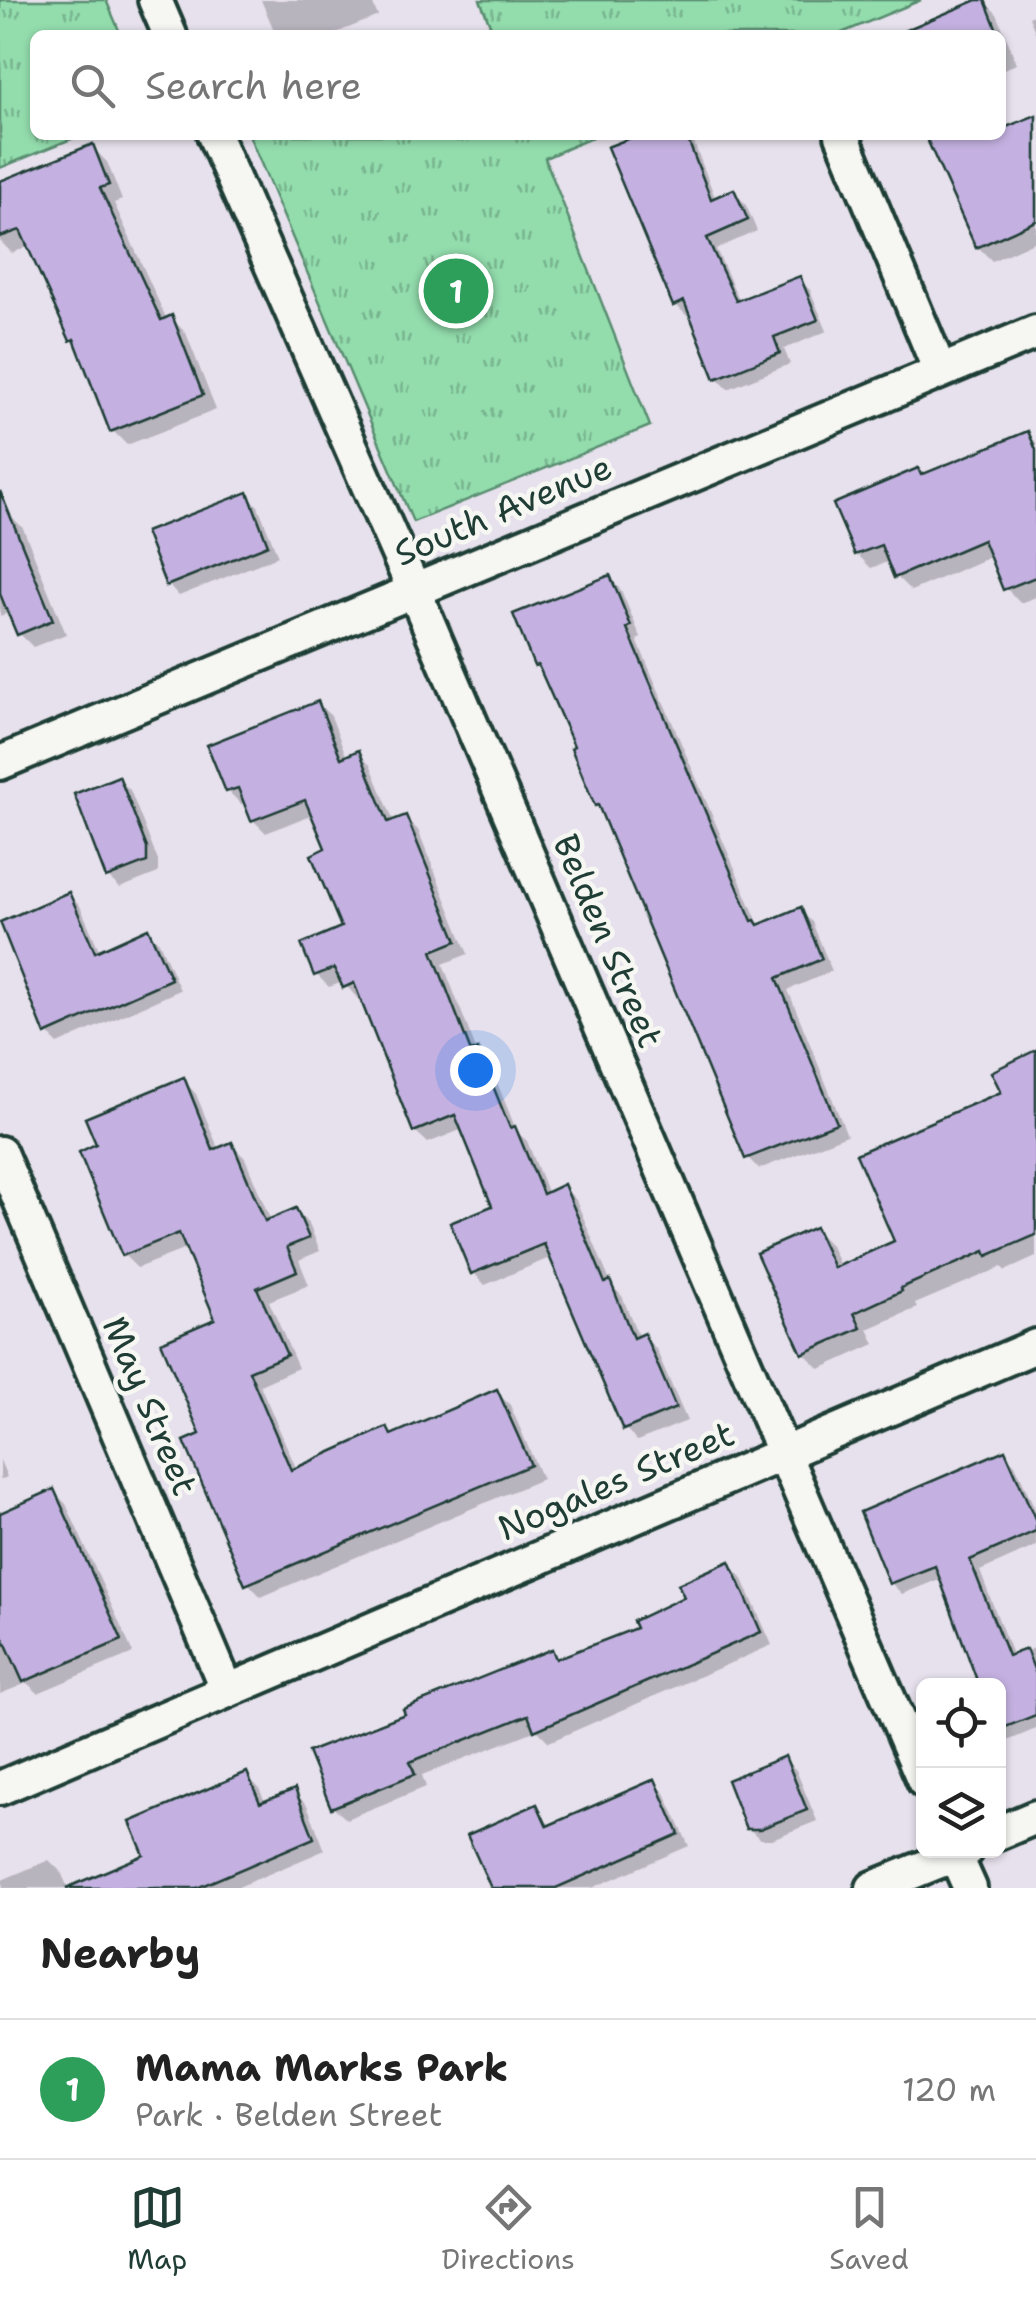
<!DOCTYPE html>
<html lang="en">
<head>
<meta charset="utf-8">
<style>
  body { margin:0; font-family:"Shantell Sans",sans-serif; background:#f6f6f6; color:#222 }
  .controls { position:absolute; right:30px; bottom:30px; display:grid; overflow:hidden; border-radius:15px; box-shadow:0 2px 8px #0004 }
  .controls button { width:90px; height:90px; display:grid; place-items:center; padding:0; border:0; border-bottom:2px solid #e0e0e0; background:#fff; color:#222; font:50px sans-serif }
  .you { position:absolute; left:475px; top:1070px; width:35px; height:35px; margin:-25px; border:8px solid #fff; border-radius:50%; background:#1a73e8; box-shadow:0 0 0 15px #1a73e833 }
  .badge { display:grid; place-items:center; width:65px; height:65px; border-radius:50%; background:#1f3d34; color:#fff; font-size:32px; font-weight:700 }
  .pin { position:absolute; translate:-50% -50%; border:5px solid #fff; box-shadow:0 2px 10px #0006 }
  .list { margin:0; padding:0; list-style:none }
  h2 { display:flex; justify-content:space-between; align-items:center; height:130px; margin:0; padding:0 40px; font-size:42px }
  h2 small { font-size:32px; font-weight:400; color:#767676 }
  .list li { display:grid; grid-template-columns:65px 1fr auto; gap:30px; align-items:center; box-sizing:border-box; height:140px; padding:0 40px; border-top:2px solid #e0e0e0 }
  .list b { display:block; font-size:38px; white-space:nowrap }
  .list p { margin:0; font-size:32px; white-space:nowrap; color:#767676 }
  .list em { font-size:32px; font-style:normal; color:#767676 }
  .icon { flex:none; width:55px; height:55px; fill:none; stroke:currentColor; stroke-width:2; stroke-linecap:round; stroke-linejoin:round }
  .map { position:relative; flex:none; width:1036px; height:1888px; overflow:hidden }
  .search { position:absolute; background:#fff; box-shadow:0 2px 8px #0004; left:30px; right:30px; top:30px; height:110px; display:flex; align-items:center; gap:25px; box-sizing:border-box; padding:0 35px; border-radius:15px; color:#767676; font-size:38px }
  .sheet { height:270px; background:#fff }
  nav { display:flex; justify-content:space-around; align-items:center; box-sizing:border-box; height:140px; border-top:2px solid #e0e0e0; background:#fff; font-size:28px; color:#767676 }
  nav a { display:grid; justify-items:center; gap:5px }
  nav .on { color:#1f3d34 }
  .map>svg:first-child { display:block }
  .grass { fill:url(#grass-tufts); stroke:#598d70; stroke-width:2.5 }
  .shadow { fill:#0003 }
  .building { fill:#c4b1e1; stroke:#1f3d34; stroke-width:2.5 }
  .lines { fill:none; stroke-linecap:round; stroke-linejoin:round }
  .street-casing { stroke:#1f3d34; stroke-width:40 }
  .street { stroke:#f6f6f2; stroke-width:32 }
  .labels { text-anchor:middle; stroke-width:9; stroke-linejoin:round; paint-order:stroke }
  .street-label { font-size:35px; fill:#1f3d34; stroke:#f6f6f2 }
</style>
</head>
<body>
<div class="map">
<svg width="1036" height="1888" viewBox="0 0 1036 1888">
  <defs>
    <pattern id="grass-tufts" width="24" height="20" patternUnits="userSpaceOnUse" patternTransform="scale(2.5)"><rect width="24" height="20" fill="#93ddad"/><path d="M3 7l-1-3M5 7V3M7 7l1-3M15 17l-1-3M17 17v-4M19 17l1-3" fill="none" stroke="#77b48e"/></pattern>
  </defs>
  <rect width="100%" height="100%" fill="#e7e1ed"/>
  <filter id="ink" filterUnits="userSpaceOnUse"><feTurbulence type="fractalNoise" baseFrequency=".01" numOctaves="2"/><feDisplacementMap in="SourceGraphic" scale="20" xChannelSelector="R" yChannelSelector="G"/><feConvolveMatrix kernelMatrix="1 2 1 2 8 2 1 2 1" color-interpolation-filters="sRGB"/></filter>
  <g filter="url(#ink)">
    <g class="grass">
      <path d="M 0,0 L 106,0 L 121,35 L 35,35 L 35,135 L 81,135 L 0,168 Z"/>
      <path d="M 480,0 L 921,0 L 837,35 L 472,35 L 491,27 Z"/>
      <path d="M 249,135 L 598,135 L 545,158 L 650,426 L 413,522 Z"/>
    </g>
    <g class="shadow">
      <path d="M 261,0 L 371,0 L 378,16 L 331,35 L 276,35 Z"/>
      <path d="M 983,0 L 997,14 L 1017,64 L 1001,70 L 1001,35 L 896,35 Z"/>
      <path d="M 1036,14 L 1036,34 L 1029,17 Z"/>
      <path d="M 1036,118 L 1036,241 L 992,261 L 978,247 L 927,135 L 1001,135 L 1001,131 Z"/>
      <path d="M 645,135 L 691,135 L 716,200 L 733,192 L 745,203 L 757,231 L 716,249 L 740,302 L 799,279 L 810,290 L 827,331 L 784,349 L 790,364 L 728,389 L 717,378 L 691,313 L 687,316 L 675,304 Z"/>
      <path d="M 92,147 L 107,162 L 122,200 L 114,203 L 167,320 L 171,318 L 186,333 L 216,410 L 127,445 L 112,430 L 79,346 L 73,339 L 30,246 L 12,253 L 0,241 L 0,184 Z"/>
      <path d="M 1028,434 L 1036,442 L 1036,597 L 1020,603 L 1006,588 L 992,556 L 911,591 L 896,576 L 890,561 L 871,568 L 857,554 L 918,471 L 923,477 Z"/>
      <path d="M 247,495 L 258,506 L 278,556 L 179,596 L 168,584 Z"/>
      <path d="M 9,514 L 23,528 L 66,634 L 33,647 L 19,633 L 10,612 L 0,616 L 0,518 Z"/>
      <path d="M 609,578 L 621,590 L 641,638 L 637,640 L 760,927 L 800,910 L 812,922 L 832,971 L 788,990 L 847,1135 L 759,1169 L 747,1157 L 603,811 L 597,804 L 578,748 L 544,673 L 536,665 Z"/>
      <path d="M 318,704 L 331,716 L 347,758 L 358,753 L 371,766 L 394,822 L 405,818 L 418,830 L 468,954 L 443,964 L 477,1052 L 490,1065 L 517,1132 L 527,1141 L 548,1194 L 564,1187 L 576,1200 L 612,1286 L 622,1296 L 639,1338 L 644,1336 L 656,1349 L 687,1421 L 637,1441 L 625,1428 L 552,1257 L 485,1285 L 473,1272 L 495,1207 L 463,1129 L 428,1143 L 415,1131 L 362,997 L 358,999 L 343,982 L 329,987 L 316,974 L 344,928 L 328,850 L 313,814 L 266,833 L 253,820 L 246,802 L 241,804 L 228,791 Z"/>
      <path d="M 118,779 L 130,790 L 158,861 L 158,873 L 120,888 L 108,877 Z"/>
      <path d="M 69,895 L 80,906 L 100,952 L 148,931 L 159,942 L 180,990 L 58,1044 L 47,1033 Z"/>
      <path d="M 1036,1053 L 1036,1257 L 1005,1271 L 1002,1267 L 915,1304 L 917,1308 L 868,1329 L 875,1344 L 820,1369 L 804,1353 L 815,1230 L 831,1246 L 841,1268 L 897,1242 Z"/>
      <path d="M 183,1080 L 196,1094 L 219,1150 L 232,1145 L 245,1158 L 271,1221 L 296,1211 L 309,1224 L 320,1251 L 299,1260 L 309,1285 L 269,1301 L 298,1368 L 260,1385 L 297,1470 L 387,1430 L 394,1437 L 496,1392 L 510,1405 L 542,1479 L 261,1597 L 248,1583 L 203,1435 L 218,1320 L 188,1248 L 137,1268 L 124,1255 L 100,1145 Z"/>
      <path d="M 1004,1453 L 1015,1464 L 1036,1511 L 1036,1546 L 980,1571 L 1013,1657 L 1036,1647 L 1036,1729 L 998,1745 L 998,1686 L 956,1685 L 978,1676 L 942,1578 L 902,1594 L 891,1583 L 863,1513 Z"/>
      <path d="M 0,1460 L 7,1477 L 0,1480 Z"/>
      <path d="M 54,1492 L 66,1504 L 133,1653 L 38,1693 L 27,1683 L 0,1694 L 0,1515 Z"/>
      <path d="M 729,1564 L 742,1577 L 772,1645 L 549,1742 L 537,1730 L 422,1775 L 426,1787 L 346,1819 L 333,1807 L 408,1715 L 552,1652 L 560,1660 L 639,1629 L 687,1599 Z"/>
      <path d="M 784,1759 L 796,1770 L 817,1821 L 772,1839 L 760,1839 L 748,1828 Z"/>
      <path d="M 246,1775 L 259,1788 L 266,1804 L 294,1792 L 307,1805 L 325,1850 L 236,1888 L 72,1888 L 147,1856 Z"/>
      <path d="M 654,1782 L 665,1793 L 689,1846 L 592,1888 L 486,1888 L 492,1885 L 536,1807 L 551,1827 Z"/>
      <path d="M 49,1860 L 61,1872 L 68,1888 L 3,1888 L 2,1880 Z"/>
    </g>
    <g class="building">
      <path d="M 977,0 L 985,0 L 999,35 L 894,35 Z"/>
      <path d="M 1036,115 L 1036,221 L 976,248 L 925,135 L 1001,135 L 1001,129 Z"/>
      <path d="M 638,135 L 686,135 L 711,199 L 734,189 L 748,220 L 707,238 L 736,301 L 800,276 L 818,320 L 774,337 L 780,353 L 715,379 L 684,301 L 673,306 L 607,147 Z"/>
      <path d="M 93,144 L 109,185 L 100,188 L 161,320 L 172,315 L 203,395 L 110,432 L 74,339 L 70,341 L 20,230 L 0,237 L 0,181 Z"/>
      <path d="M 1028,431 L 1036,450 L 1036,577 L 1003,590 L 983,540 L 894,578 L 881,545 L 855,555 L 833,504 L 918,468 L 921,475 Z"/>
      <path d="M 0,491 L 53,620 L 17,635 L 0,594 Z"/>
      <path d="M 248,492 L 268,545 L 166,586 L 145,532 Z"/>
      <path d="M 610,575 L 631,626 L 627,628 L 752,921 L 755,920 L 758,925 L 801,907 L 822,959 L 777,978 L 837,1123 L 745,1159 L 598,805 L 595,806 L 571,748 L 574,746 L 538,665 L 534,666 L 513,614 Z"/>
      <path d="M 318,701 L 341,758 L 359,750 L 388,822 L 406,815 L 457,941 L 432,951 L 471,1052 L 478,1049 L 510,1128 L 515,1126 L 543,1194 L 564,1184 L 605,1283 L 610,1280 L 633,1338 L 644,1333 L 676,1408 L 623,1430 L 544,1244 L 471,1274 L 450,1223 L 492,1206 L 455,1115 L 413,1132 L 354,983 L 343,988 L 334,968 L 314,976 L 301,944 L 341,927 L 311,855 L 325,848 L 305,800 L 251,821 L 238,788 L 226,792 L 207,745 Z"/>
      <path d="M 119,776 L 147,848 L 147,862 L 106,878 L 74,794 Z"/>
      <path d="M 69,892 L 95,952 L 148,928 L 171,979 L 45,1035 L 0,922 Z"/>
      <path d="M 1036,1050 L 1036,1235 L 987,1256 L 985,1251 L 901,1288 L 902,1291 L 854,1313 L 861,1328 L 802,1354 L 756,1253 L 815,1227 L 834,1268 L 894,1241 L 856,1154 L 1001,1092 L 991,1072 Z"/>
      <path d="M 184,1077 L 213,1150 L 232,1142 L 265,1221 L 296,1208 L 309,1238 L 287,1247 L 297,1271 L 257,1288 L 287,1355 L 249,1371 L 291,1470 L 387,1427 L 391,1435 L 497,1389 L 531,1465 L 245,1585 L 184,1441 L 200,1434 L 161,1342 L 215,1319 L 179,1233 L 122,1256 L 79,1152 L 96,1144 L 85,1118 Z"/>
      <path d="M 1005,1450 L 1036,1521 L 1036,1531 L 970,1560 L 1008,1656 L 1026,1649 L 1036,1674 L 1036,1715 L 998,1730 L 998,1686 L 979,1686 L 935,1566 L 889,1584 L 860,1512 Z"/>
      <path d="M 54,1489 L 122,1640 L 23,1682 L 0,1631 L 0,1513 Z"/>
      <path d="M 730,1561 L 761,1632 L 534,1731 L 528,1715 L 410,1762 L 415,1774 L 331,1808 L 308,1752 L 405,1714 L 403,1709 L 552,1649 L 556,1659 L 636,1628 L 633,1621 L 684,1597 L 678,1584 Z"/>
      <path d="M 785,1756 L 807,1810 L 760,1829 L 746,1829 L 727,1780 Z"/>
      <path d="M 247,1772 L 260,1803 L 295,1789 L 314,1838 L 197,1888 L 66,1888 L 144,1855 L 130,1822 Z"/>
      <path d="M 655,1779 L 679,1834 L 556,1888 L 491,1888 L 467,1835 L 537,1804 L 547,1826 Z"/>
    </g>
    <g class="lines">
      <defs>
        <g id="street">
          <path d="M 155,0 L 170,35"/>
          <path d="M 214,135 L 414,590 L 924,1781"/>
          <path d="M 842,135 L 940,371"/>
          <path d="M 0,763 L 1036,332"/>
          <path d="M 0,1153 L 227,1690"/>
          <path d="M 0,1788 L 1036,1346"/>
          <path d="M 998,1833 L 1036,1817"/>
          <path d="M 953,1850 L 970,1888"/>
          <path d="M 873,1888 L 967,1850"/>
        </g>
      </defs>
      <use href="#street" class="street-casing"/>
      <use href="#street" class="street"/>
    </g>
  </g>
  <g class="labels">
    <g class="street-label">
      <text transform="translate(503 510) rotate(-23)" y="12">South Avenue</text>
      <text transform="translate(608 941) rotate(67)" y="12">Belden Street</text>
      <text transform="translate(150 1406) rotate(67)" y="12">May Street</text>
      <text transform="translate(616 1481) rotate(-23)" y="12">Nogales Street</text>
    </g>
  </g>
</svg>
<div class="controls">
<button><svg class="icon" aria-label="locate" viewBox="0 0 24 24"><circle cx="12" cy="12" r="6"/><path d="M12 2v4M12 18v4M2 12h4M18 12h4"/></svg></button>
<button><svg class="icon" aria-label="layers" viewBox="0 0 24 24"><path d="M12 4l9 5-9 5-9-5zM3 14l9 5 9-5"/></svg></button>
</div>
<div class="you"></div>
<div class="pin badge" style="left:456px;top:291px;background:#2e9e5b">1</div>
<div class="search"><svg class="icon" aria-label="search" viewBox="0 0 24 24"><circle cx="10" cy="10" r="6"/><path d="M15 15l6 6"/></svg>Search here</div>
</div>
<section class="sheet">
<h2>Nearby<small></small></h2>
<ul class="list">
<li><span class="badge" style="background:#2e9e5b">1</span><div><b>Mama Marks Park</b><p>Park · Belden Street</p></div><em>120 m</em></li>
</ul>
</section>
<nav>
<a class="on"><svg class="icon" aria-label="map" viewBox="0 0 24 24"><path d="M3 6l6-2 6 2 6-2v14l-6 2-6-2-6 2zM9 4v14M15 6v14"/></svg>Map</a>
<a><svg class="icon" aria-label="directions" viewBox="0 0 24 24"><path d="M12 3l9 9-9 9-9-9zM9 14v-3h6M13 9l2 2-2 2"/></svg>Directions</a>
<a><svg class="icon" aria-label="saved" viewBox="0 0 24 24"><path d="M7 4h10v16l-5-4-5 4z"/></svg>Saved</a>
</nav>
</body>
</html>
